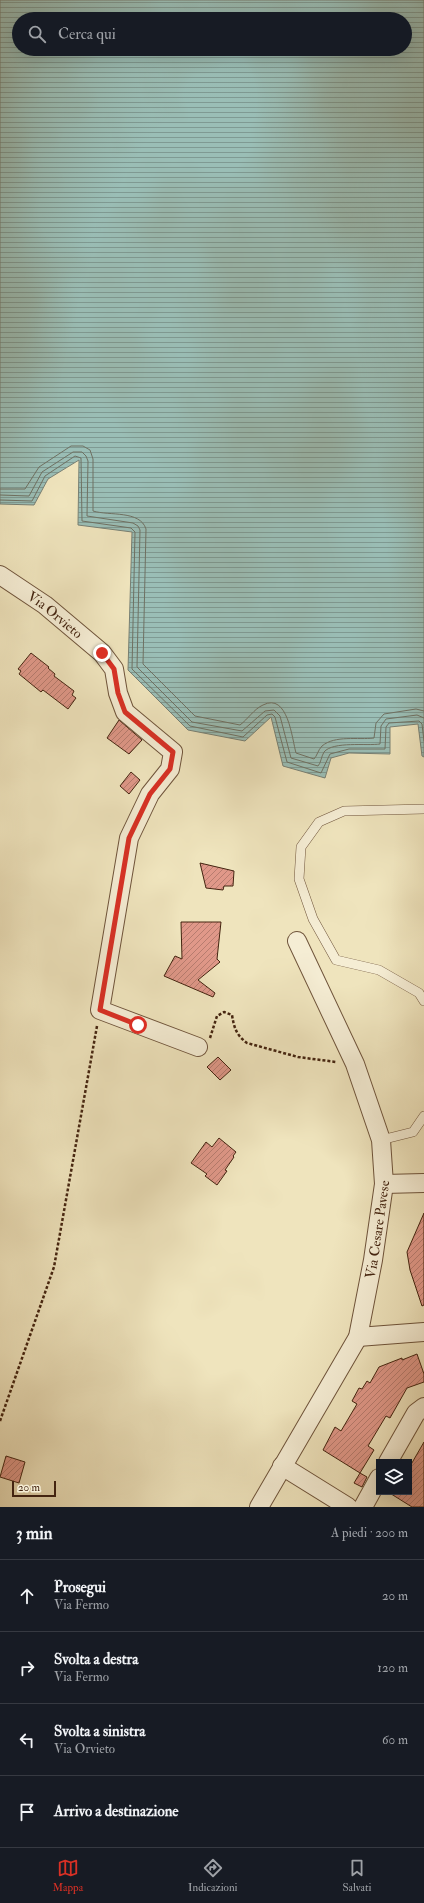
<!DOCTYPE html>
<html lang="it">
<head>
<meta charset="utf-8">
<style>
  body { margin:0; font-family:"IM FELL Double Pica",serif; background:#20242c; color:#f1f3f6 }
  .controls { position:absolute; right:12px; bottom:12px; display:grid; overflow:hidden; border-radius:0px; box-shadow:0 4px 16px #0002 }
  .controls button { width:36px; height:36px; display:grid; place-items:center; padding:0; border:0; border-bottom:1px solid #363941; background:#171b24; color:#f1f3f6; font:20px sans-serif }
  .scale { position:absolute; left:12px; bottom:10px; width:44px; box-sizing:border-box; padding-left:4px; border:2px solid #442410; border-top:0; font-size:11px; line-height:14px; white-space:nowrap; color:#442410; -webkit-text-stroke:3px #f5edd4; paint-order:stroke }
  .stop { position:absolute; width:12px; height:12px; margin:-9px; border:3px solid #d93025; border-radius:50%; background:#fff }
  .stop.end { background:#d93025; border-color:#fff; box-shadow:0 1px 4px #0008 }
  .list { margin:0; padding:0; list-style:none }
  h2 { display:flex; justify-content:space-between; align-items:center; height:52px; margin:0; padding:0 16px; font-size:17px }
  h2 small { font-size:13px; font-weight:400; color:#9ea1a6 }
  .list li { display:grid; grid-template-columns:26px 1fr auto; gap:12px; align-items:center; box-sizing:border-box; height:72px; padding:0 16px; border-top:1px solid #363941 }
  .list b { display:block; font-size:15px; white-space:nowrap }
  .list p { margin:0; font-size:13px; white-space:nowrap; color:#9ea1a6 }
  .list em { font-size:13px; font-style:normal; color:#9ea1a6 }
  .icon { flex:none; width:22px; height:22px; fill:none; stroke:currentColor; stroke-width:2; stroke-linecap:round; stroke-linejoin:round }
  .map { position:relative; flex:none; width:424px; height:1507px; overflow:hidden }
  .search { position:absolute; background:#171b24; box-shadow:0 4px 16px #0002; left:12px; right:12px; top:12px; height:44px; display:flex; align-items:center; gap:10px; box-sizing:border-box; padding:0 14px; border-radius:22px; color:#9ea1a6; font-size:15px }
  .sheet { height:340px; background:#171b24 }
  nav { display:flex; justify-content:space-around; align-items:center; box-sizing:border-box; height:56px; border-top:1px solid #363941; background:#171b24; font-size:11px; color:#9ea1a6 }
  nav a { display:grid; justify-items:center; gap:2px }
  nav .on { color:#d93025 }
  .map>svg:first-child { display:block }
  .water { fill:url(#water-rules); stroke:#788074; fill-rule:evenodd }
  .lines { fill:none; stroke-linecap:round; stroke-linejoin:round }
  .shore { stroke:#6f7163; stroke-width:1 }
  .building { fill:url(#building-hatch); stroke:#442410 }
  .service-casing { stroke:#6f543b; stroke-width:10 }
  .minor-casing { stroke:#6f543b; stroke-width:20 }
  .path { stroke:#442410; stroke-width:2.5; stroke-dasharray:3 2; stroke-linecap:butt }
  .service { stroke:#f5edd4; stroke-width:9 }
  .minor { stroke:#f5edd4; stroke-width:18 }
  .route { stroke:#d93025; stroke-width:5 }
  .labels { text-anchor:middle; stroke-width:3.5; stroke-linejoin:round; paint-order:stroke }
  .street-label { font-size:14px; fill:#442410; stroke:#f5edd4 }
</style>
</head>
<body>
<div class="map">
<svg width="424" height="1507" viewBox="0 0 424 1507">
  <defs>
    <pattern id="water-rules" width="6" height="5" patternUnits="userSpaceOnUse"><rect width="6" height="5" fill="#9abeb6"/><path d="M0 2.5h6" fill="none" stroke="#7f9a93"/></pattern>
    <pattern id="building-hatch" width="6" height="6" patternUnits="userSpaceOnUse"><rect width="6" height="6" fill="#e09889"/><path d="M-1 1l2-2M0 6l6-6M5 7l2-2" fill="none" stroke="#b77c6f"/></pattern>
  </defs>
  <rect width="100%" height="100%" fill="#efe4bd"/>
  <filter id="stains"><feTurbulence type="fractalNoise" baseFrequency=".005" numOctaves="4"/><feColorMatrix values="0 0 0 0 .2 0 0 0 0 .09 0 0 0 0 .02 0 0 0 .5 -.17"/></filter>
  <radialGradient id="worn" r=".72"><stop offset=".6" stop-color="#630" stop-opacity="0"/><stop offset="1" stop-color="#630" stop-opacity=".3"/></radialGradient>
  <path class="water" d="M 0,0 L 424,0 L 424,757 L 422,756 L 418,724 L 390,727 L 390,754 L 349,753 L 331,758 L 325,778 L 283,766 L 271,717 L 245,741 L 188,730 L 128,670 L 132,532 L 78,525 L 79,460 L 48,479 L 34,505 L 0,504 ZM 19,19 L 405,19 L 405,49 L 19,49 Z"/>
  <g class="lines">
    <g class="shore">
      <path d="M 0,489 L 25,489 L 39,467 L 71,446 L 83,446 L 90,450 L 93,459 L 93,511 C 109,516 140,510 146,529 L 143,664 L 195,716 L 240,725 C 248,719 254,709 263,705 C 288,692 292,739 296,753 L 314,759 C 317,756 318,750 322,746 C 335,735 358,740 374,738 L 376,723 L 384,714 L 416,709 L 424,711"/>
      <path d="M 0,495 L 29,496 L 42,472 L 73,452 L 82,452 L 86,456 L 88,461 L 87,516 L 133,523 L 138,526 L 140,530 L 137,667 L 192,722 L 242,731 L 265,711 L 274,710 L 280,716 L 291,758 L 318,766 C 321,763 321,757 324,752 C 333,741 367,746 380,744 L 381,726 L 386,719 L 417,715 L 424,718"/>
      <path d="M 0,500 L 32,501 L 45,476 L 75,456 L 81,458 L 82,521 L 131,528 L 135,532 L 132,669 L 190,726 L 243,737 L 267,715 L 272,714 L 275,717 L 287,762 L 321,773 L 330,754 L 349,749 L 385,749 L 386,727 L 389,723 L 419,721 L 422,724 L 424,741"/>
    </g>
  </g>
  <g class="building">
    <path d="M 31,653 L 49,667 L 48,668 L 55,674 L 54,676 L 74,691 L 72,695 L 76,698 L 68,709 L 43,690 L 41,692 L 19,674 L 21,671 L 18,669 Z"/>
    <path d="M 119,720 L 142,740 L 129,754 L 107,738 Z"/>
    <path d="M 131,772 L 140,780 L 129,794 L 120,786 Z"/>
    <path d="M 200,863 L 234,871 L 233,886 L 224,886 L 223,890 L 206,888 Z"/>
    <path d="M 181,922 L 221,922 L 217,959 L 220,962 L 198,980 L 215,993 L 213,997 L 164,976 L 175,956 L 182,959 Z"/>
    <path d="M 218,1057 L 231,1070 L 220,1080 L 207,1067 Z"/>
    <path d="M 219,1138 L 236,1152 L 233,1156 L 234,1157 L 225,1170 L 227,1171 L 217,1185 L 205,1176 L 207,1174 L 191,1163 L 206,1142 L 212,1147 Z"/>
    <path d="M 424,1213 L 424,1305 L 422,1306 L 410,1270 L 407,1252 Z"/>
    <path d="M 417,1354 L 424,1374 L 424,1382 L 407,1388 L 390,1418 L 386,1416 L 368,1446 L 374,1450 L 360,1473 L 367,1477 L 362,1487 L 354,1483 L 360,1473 L 323,1450 L 335,1427 L 341,1431 L 357,1404 L 352,1401 L 359,1388 L 362,1389 L 367,1381 L 370,1383 L 379,1367 L 402,1358 L 402,1360 Z"/>
    <path d="M 424,1442 L 424,1507 L 412,1507 L 388,1492 L 409,1492 L 409,1468 Z"/>
    <path d="M 6,1456 L 25,1462 L 19,1483 L 0,1477 Z"/>
  </g>
  <g class="lines">
    <defs>
      <g id="service">
        <path d="M 424,809 L 344,811 L 319,822 L 301,847 L 299,879 L 313,919 L 336,960 L 379,970 L 419,993 L 424,1001"/>
        <path d="M 381,1140 L 413,1132 L 424,1116"/>
      </g>
      <g id="minor">
        <path id="s1" d="M 0,575 L 45,605 L 102,653 L 114,669 L 118,693 L 125,712 L 173,752 L 170,769 L 150,794 L 129,838 L 100,1010 L 198,1047"/>
        <path d="M 384,1184 L 424,1183"/>
        <path d="M 358,1337 L 424,1332"/>
        <path d="M 388,1462 L 416,1413 L 424,1407"/>
        <path d="M 282,1466 L 348,1507"/>
        <path id="s2" d="M 259,1507 L 358,1337 L 373,1260 L 384,1184 L 381,1140 L 355,1064 L 297,941"/>
        <path d="M 363,1507 L 379,1478"/>
      </g>
    </defs>
    <use href="#service" class="service-casing"/>
    <use href="#minor" class="minor-casing"/>
    <g class="path">
      <path d="M 210,1038 L 217,1016 L 224,1012 L 232,1015 C 234,1027 236,1035 247,1043 L 298,1057 L 336,1062"/>
      <path d="M 0,1421 L 54,1267 L 97,1026"/>
    </g>
    <use href="#service" class="service"/>
    <use href="#minor" class="minor"/>
  </g>
  <g class="lines">
    <path class="route" d="M 102,653 L 114,669 L 118,693 L 125,712 L 173,752 L 170,769 L 150,794 L 129,838 L 100,1010 L 138,1025"/>
  </g>
  <g class="labels">
    <g class="street-label">
      <text dy="5" stroke="none"><textPath href="#s1" startOffset="68">Via Orvieto</textPath></text>
      <text dy="5" stroke="none"><textPath href="#s2" startOffset="306">Via Cesare Pavese</textPath></text>
    </g>
  </g>
  <rect width="100%" height="100%" filter="url(#stains)"/>
  <rect width="100%" height="100%" fill="url(#worn)"/>
</svg>
<div class="controls">
<button><svg class="icon" aria-label="layers" viewBox="0 0 24 24"><path d="M12 4l9 5-9 5-9-5zM3 14l9 5 9-5"/></svg></button>
</div>
<div class="scale">20 m</div>
<div class="stop" style="left:138px;top:1025px"></div>
<div class="stop end" style="left:102px;top:653px"></div>
<div class="search"><svg class="icon" aria-label="search" viewBox="0 0 24 24"><circle cx="10" cy="10" r="6"/><path d="M15 15l6 6"/></svg>Cerca qui</div>
</div>
<section class="sheet">
<h2>3 min<small>A piedi · 200 m</small></h2>
<ul class="list">
<li><svg class="icon" aria-label="ahead" viewBox="0 0 24 24"><path d="M12 20V5M6 11l6-6 6 6"/></svg><div><b>Prosegui</b><p>Via Fermo</p></div><em>20 m</em></li>
<li><svg class="icon" aria-label="right" viewBox="0 0 24 24"><path d="M7 20v-9h11M14 6l5 5-5 5"/></svg><div><b>Svolta a destra</b><p>Via Fermo</p></div><em>120 m</em></li>
<li><svg class="icon" aria-label="left" viewBox="0 0 24 24"><path d="M17 20v-9H6M10 6l-5 5 5 5"/></svg><div><b>Svolta a sinistra</b><p>Via Orvieto</p></div><em>60 m</em></li>
<li><svg class="icon" aria-label="arrive" viewBox="0 0 24 24"><path d="M6 21V4h12l-3 4 3 4H6"/></svg><div><b>Arrivo a destinazione</b></div></li>
</ul>
</section>
<nav>
<a class="on"><svg class="icon" aria-label="map" viewBox="0 0 24 24"><path d="M3 6l6-2 6 2 6-2v14l-6 2-6-2-6 2zM9 4v14M15 6v14"/></svg>Mappa</a>
<a><svg class="icon" aria-label="directions" viewBox="0 0 24 24"><path d="M12 3l9 9-9 9-9-9zM9 14v-3h6M13 9l2 2-2 2"/></svg>Indicazioni</a>
<a><svg class="icon" aria-label="saved" viewBox="0 0 24 24"><path d="M7 4h10v16l-5-4-5 4z"/></svg>Salvati</a>
</nav>
</body>
</html>
